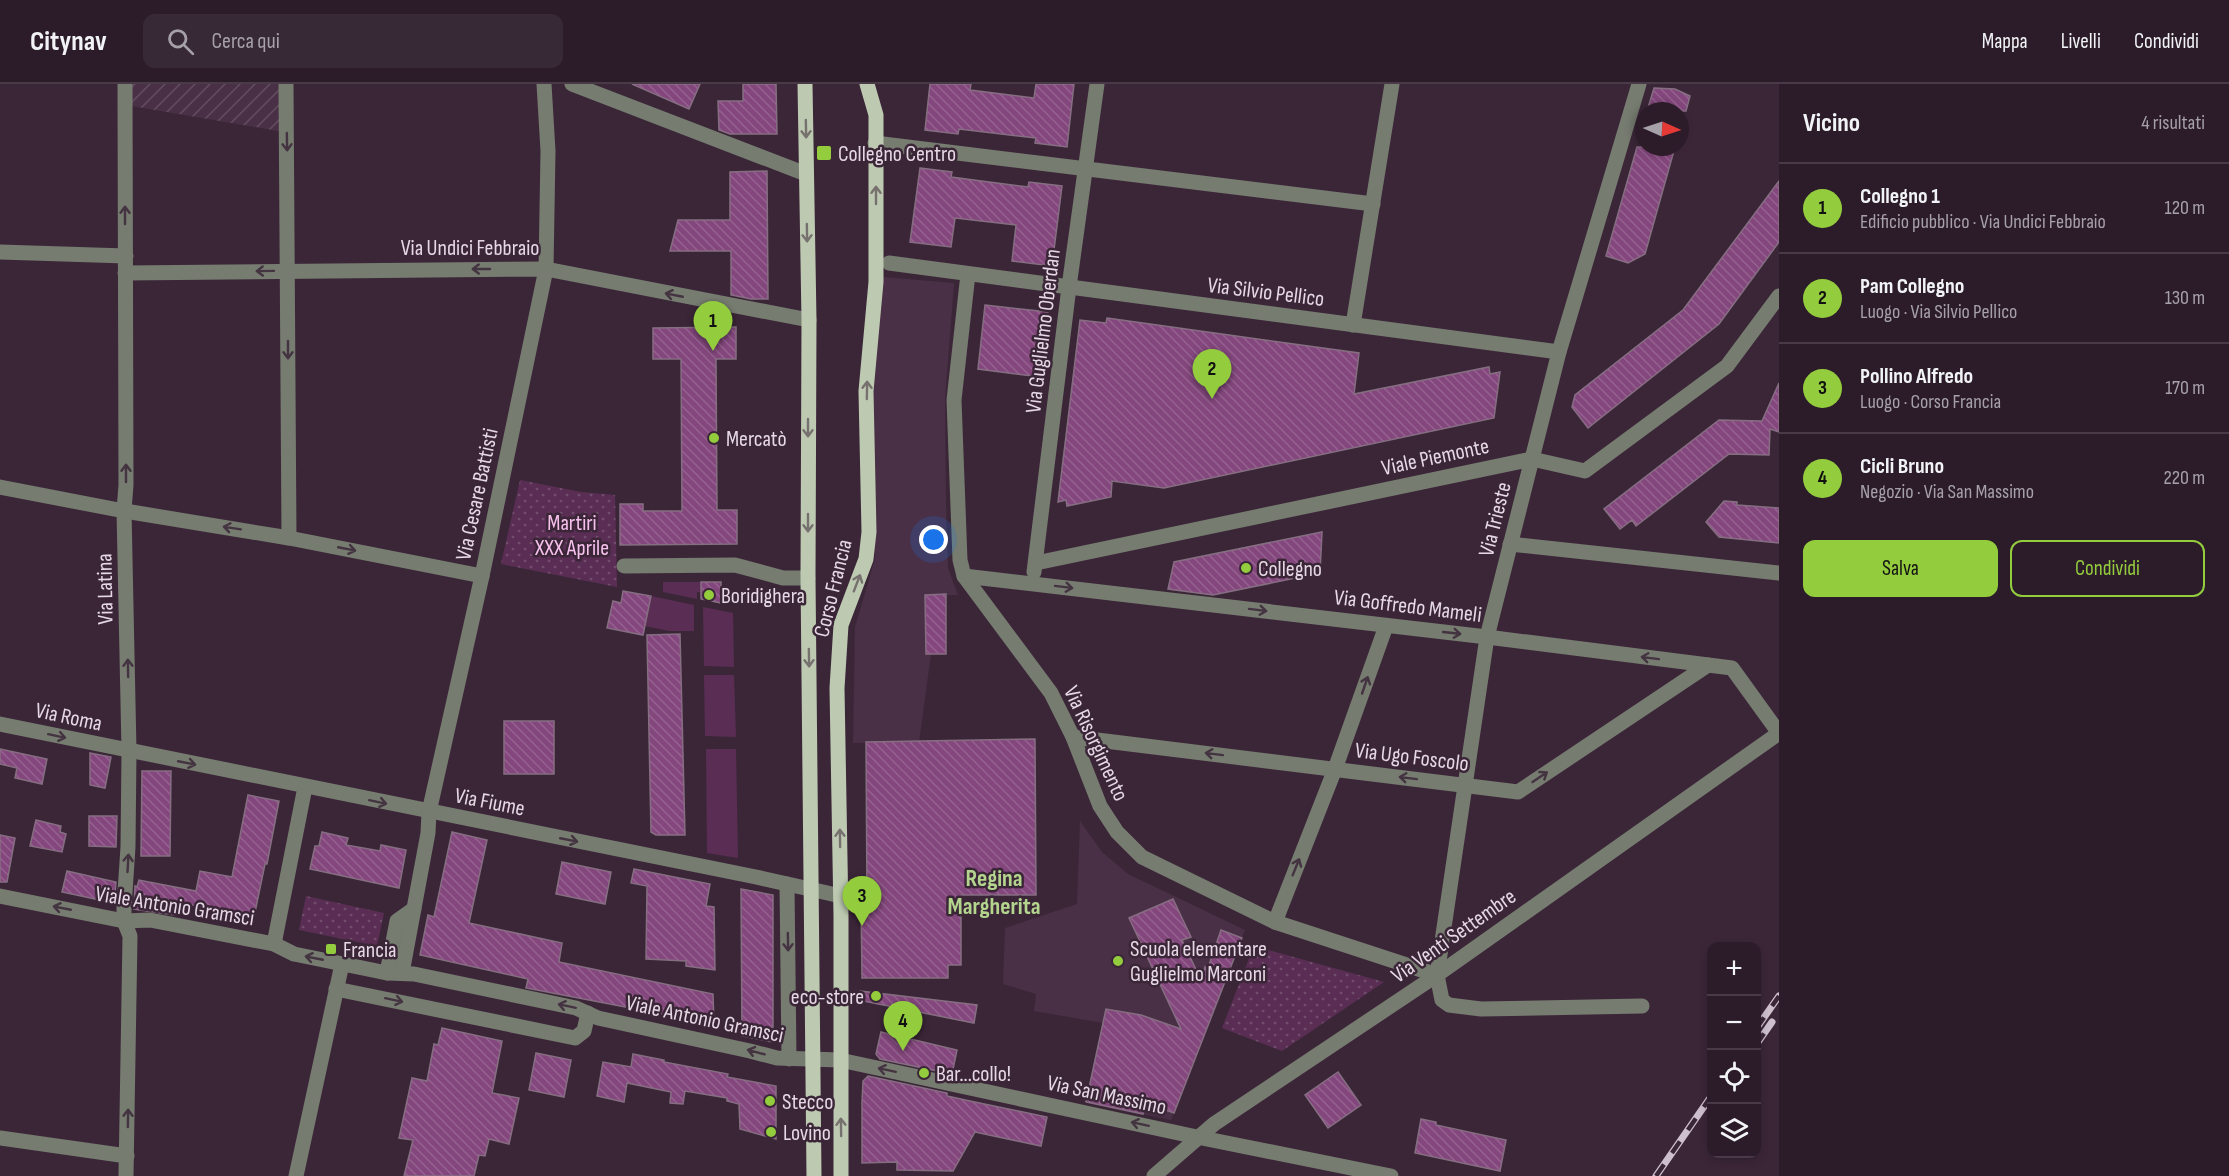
<!DOCTYPE html>
<html lang="it">
<head>
<meta charset="utf-8">
<style>
  body { margin:0; font-family:"Sofia Sans Condensed",sans-serif; background:#382936; color:#f1f3f6 }
  .controls { position:absolute; right:18px; bottom:18px; display:grid; overflow:hidden; border-radius:12px; box-shadow:0 3px 9px #0003 }
  .controls button { width:54px; height:54px; display:grid; place-items:center; padding:0; border:0; border-bottom:2px solid #483a47; background:#2c1c2a; color:#f1f3f6; font:30px sans-serif }
  .compass { position:absolute; left:1635px; top:18px; width:54px; height:54px; border-radius:50%; background:#2c1c2a; box-shadow:0 3px 9px #0003; rotate:93deg }
  .you { position:absolute; left:934px; top:456px; width:21px; height:21px; margin:-15px; border:4px solid #fff; border-radius:50%; background:#1a73e8; box-shadow:0 0 0 9px #1a73e833 }
  .badge { display:grid; place-items:center; width:39px; height:39px; border-radius:50%; background:#93cc3d; color:#111; font-size:20px; font-weight:700 }
  .pin { position:absolute; translate:-50% -50px; filter:drop-shadow(0 2px 3px #0008) }
  .pin::after { content:''; position:absolute; top:32px; width:21px; height:18px; background:inherit; clip-path:polygon(0 0,100% 0,50% 100%) }
  .list { margin:0; padding:0; list-style:none }
  h2 { display:flex; justify-content:space-between; align-items:center; height:78px; margin:0; padding:0 24px; font-size:26px }
  h2 small { font-size:20px; font-weight:400; color:#a6a1a8 }
  .list li { display:grid; grid-template-columns:39px 1fr auto; gap:18px; align-items:center; box-sizing:border-box; height:90px; padding:0 24px; border-top:2px solid #483a47 }
  .list b { display:block; font-size:22px; white-space:nowrap }
  .list p { margin:0; font-size:20px; white-space:nowrap; color:#a6a1a8 }
  .list em { font-size:20px; font-style:normal; color:#a6a1a8 }
  .actions { display:flex; gap:12px; padding:18px 24px }
  .actions a { flex:1; padding:14px 0; border:2px solid #93cc3d; border-radius:12px; text-align:center; font-size:21px; color:#93cc3d }
  .actions .main { background:#93cc3d; color:#111 }
  .icon { flex:none; width:33px; height:33px; fill:none; stroke:currentColor; stroke-width:2; stroke-linecap:round; stroke-linejoin:round }
  .map { position:relative; flex:none; width:1779px; height:1092px; overflow:hidden }
  header { display:flex; align-items:center; gap:36px; box-sizing:border-box; height:84px; padding:0 30px; background:#2c1c2a; border-bottom:2px solid #483a47 }
  header strong { font-size:28px }
  nav { display:flex; gap:33px; margin-inline-start:auto; font-size:21px }
  .search { width:420px; height:54px; background:#382936; display:flex; align-items:center; gap:15px; box-sizing:border-box; padding:0 21px; border-radius:12px; color:#a6a1a8; font-size:22px }
  main { display:flex }
  aside { flex:1; background:#2c1c2a }
  .map>svg:first-child { display:block }
  .built { fill:#4a3046 }
  .industrial { fill:url(#industrial-furrows) }
  .grass { fill:#5a2e54 }
  .park { fill:url(#park-dots) }
  .building { fill:url(#building-back-hatch); stroke:#866e82; stroke-width:1.5 }
  .lines { fill:none; stroke-linecap:round; stroke-linejoin:round }
  .minor { stroke:#767c70; stroke-width:15 }
  .major { stroke:#bdcab1; stroke-width:15 }
  .rail-casing { stroke:#cebfcc; stroke-width:7 }
  .rail { stroke:#3b2638; stroke-width:4.5; stroke-dasharray:14; stroke-linecap:butt }
  .oneway { stroke:#76706e }
  .oneway2 { stroke:#443340 }
  .poi-dot { fill:#93cc3d; stroke:#3b2638; stroke-width:2 }
  .labels { text-anchor:middle; stroke-width:5; stroke-linejoin:round; paint-order:stroke }
  .poi-label { font-size:22px; fill:#e6d8e4; stroke:#3b2638; text-anchor:start }
  .street-label { font-size:22px; fill:#e6d8e4; stroke:#3b2638 }
  .park-label { font-size:22px; fill:#f7c1ee; stroke:#3b2638 }
  .neighbourhood-label { font-size:24px; font-weight:bold; fill:#b3d58e; stroke:#3b2638 }
</style>
</head>
<body>
<header>
<strong>Citynav</strong>
<div class="search"><svg class="icon" aria-label="search" viewBox="0 0 24 24"><circle cx="10" cy="10" r="6"/><path d="M15 15l6 6"/></svg>Cerca qui</div>
<nav><a>Mappa</a><a>Livelli</a><a>Condividi</a></nav>
</header>
<main>
<div class="map">
<svg width="1779" height="1092" viewBox="0 0 1779 1092">
  <defs>
    <pattern id="industrial-furrows" width="10" height="10" patternUnits="userSpaceOnUse" patternTransform="scale(1.5)"><rect width="10" height="10" fill="#4a3046"/><path d="M-1 1l2-2M0 10L10 0M9 11l2-2" fill="none" stroke="#644d61"/></pattern>
    <pattern id="park-dots" width="8" height="8" patternUnits="userSpaceOnUse" patternTransform="scale(1.5)"><rect width="8" height="8" fill="#5a2e54"/><path d="M2 2h.1M6 6h.1" fill="none" stroke="#724c6c" stroke-width="1.8" stroke-linecap="round"/></pattern>
    <pattern id="building-back-hatch" width="6" height="6" patternUnits="userSpaceOnUse" patternTransform="scale(1.5)"><rect width="6" height="6" fill="#84477d"/><path d="M-1 5l2 2M0 0l6 6M5-1l2 2" fill="none" stroke="#95618f"/></pattern>
  </defs>
  <rect width="100%" height="100%" fill="#3b2638"/>
  <g class="built">
    <path d="M 883,193 L 954,199 L 945,315 L 946,420 L 948,484 L 958,511 L 925,511 L 926,570 L 931,570 L 919,658 L 853,659 L 855,543 L 875,475 L 871,279 Z"/>
    <path d="M 1080,737 L 1102,768 L 1128,790 L 1245,846 L 1171,1036 L 1086,1018 L 1103,939 L 1034,927 L 1036,910 L 1003,900 L 1005,844 L 1077,820 Z"/>
  </g>
  <path class="industrial" d="M 126,0 L 284,0 L 284,48 L 126,21 Z"/>
  <g class="grass">
    <path d="M 663,498 L 701,498 L 701,508 L 697,508 L 697,515 L 663,508 Z"/>
    <path d="M 651,512 L 694,521 L 694,547 L 669,547 L 645,542 Z"/>
    <path d="M 703,523 L 733,529 L 734,583 L 704,582 Z"/>
    <path d="M 704,591 L 734,591 L 736,653 L 705,652 Z"/>
    <path d="M 706,665 L 736,665 L 738,774 L 707,769 Z"/>
  </g>
  <g class="park">
    <path d="M 520,396 L 581,408 L 615,411 L 617,503 L 501,480 Z"/>
    <path d="M 306,812 L 384,829 L 377,862 L 299,846 Z"/>
    <path d="M 1254,862 L 1384,898 L 1282,967 L 1222,944 Z"/>
  </g>
  <g class="building">
    <path d="M 632,0 L 700,0 L 689,25 Z"/>
    <path d="M 743,0 L 776,0 L 777,50 L 730,50 L 719,46 L 718,17 L 743,17 Z"/>
    <path d="M 930,0 L 971,0 L 970,6 L 1034,14 L 1036,0 L 1074,0 L 1067,63 L 1035,59 L 1036,54 L 959,45 L 958,50 L 925,46 Z"/>
    <path d="M 1654,4 L 1675,5 L 1690,12 L 1686,27 L 1647,27 Z"/>
    <path d="M 1637,63 L 1675,63 L 1645,170 L 1628,179 L 1606,172 Z"/>
    <path d="M 920,84 L 952,88 L 951,93 L 1028,103 L 1029,98 L 1062,102 L 1052,182 L 1012,177 L 1016,141 L 955,134 L 951,163 L 910,158 Z"/>
    <path d="M 767,87 L 768,215 L 751,215 L 731,211 L 731,167 L 670,167 L 678,136 L 730,136 L 730,88 Z"/>
    <path d="M 1779,97 L 1779,158 L 1719,240 L 1588,344 L 1572,323 L 1575,311 L 1683,226 Z"/>
    <path d="M 985,221 L 1048,228 L 1040,293 L 978,285 Z"/>
    <path d="M 1107,234 L 1359,269 L 1354,310 L 1489,283 L 1490,290 L 1500,288 L 1494,334 L 1164,404 L 1112,397 L 1111,413 L 1067,422 L 1066,416 L 1058,418 L 1080,236 L 1106,239 Z"/>
    <path d="M 736,243 L 736,275 L 716,275 L 717,426 L 737,426 L 737,460 L 620,461 L 620,420 L 643,420 L 643,427 L 682,427 L 681,275 L 653,275 L 653,244 Z"/>
    <path d="M 1779,299 L 1779,348 L 1770,345 L 1769,371 L 1729,370 L 1636,442 L 1632,436 L 1620,445 L 1604,425 L 1719,336 L 1762,337 Z"/>
    <path d="M 1724,417 L 1737,418 L 1737,421 L 1779,424 L 1779,459 L 1719,453 L 1706,438 Z"/>
    <path d="M 1322,448 L 1320,489 L 1213,511 L 1168,505 L 1174,478 Z"/>
    <path d="M 701,498 L 721,498 L 721,519 L 701,515 Z"/>
    <path d="M 623,507 L 651,512 L 643,551 L 607,544 L 613,517 L 621,519 Z"/>
    <path d="M 946,510 L 946,570 L 926,570 L 925,511 Z"/>
    <path d="M 680,550 L 685,751 L 656,751 L 651,748 L 647,551 Z"/>
    <rect x="504" y="637" width="50" height="53"/>
    <path d="M 1035,655 L 1036,811 L 961,811 L 961,881 L 948,881 L 948,894 L 862,894 L 861,814 L 867,814 L 866,658 Z"/>
    <path d="M 0,665 L 47,675 L 42,700 L 15,694 L 17,684 L 0,680 Z"/>
    <path d="M 90,669 L 111,673 L 105,704 L 90,701 Z"/>
    <path d="M 142,687 L 171,687 L 170,772 L 141,772 Z"/>
    <path d="M 248,711 L 279,717 L 267,780 L 265,780 L 254,833 L 177,818 L 174,831 L 134,825 L 135,802 L 137,803 L 139,796 L 196,807 L 200,787 L 232,793 Z"/>
    <path d="M 89,732 L 117,732 L 116,763 L 89,762 Z"/>
    <path d="M 36,736 L 61,742 L 60,748 L 66,750 L 62,768 L 30,762 Z"/>
    <path d="M 322,748 L 348,754 L 346,761 L 380,767 L 381,761 L 406,766 L 399,804 L 310,785 L 315,762 L 319,762 Z"/>
    <path d="M 452,748 L 487,756 L 469,839 L 562,859 L 559,878 L 713,910 L 714,940 L 526,904 L 528,895 L 420,871 L 428,831 L 434,833 Z"/>
    <path d="M 0,751 L 15,754 L 7,798 L 0,798 Z"/>
    <path d="M 562,778 L 611,788 L 605,820 L 556,810 Z"/>
    <path d="M 634,785 L 710,800 L 706,822 L 714,823 L 715,886 L 686,882 L 686,877 L 646,875 L 647,802 L 631,799 Z"/>
    <path d="M 67,787 L 116,798 L 114,819 L 62,808 Z"/>
    <path d="M 741,805 L 773,811 L 773,958 L 742,952 Z"/>
    <path d="M 1173,815 L 1191,853 L 1182,856 L 1201,896 L 1205,883 L 1207,887 L 1221,846 L 1242,854 L 1174,1029 L 1146,1019 L 1143,1030 L 1086,1018 L 1106,925 L 1141,931 L 1181,945 L 1129,834 Z"/>
    <path d="M 860,907 L 977,921 L 974,939 L 858,916 Z"/>
    <path d="M 442,944 L 502,957 L 492,1009 L 519,1014 L 509,1060 L 489,1055 L 485,1072 L 479,1071 L 474,1092 L 404,1092 L 413,1056 L 399,1054 L 412,994 L 427,997 L 434,960 L 438,961 Z"/>
    <path d="M 881,948 L 957,966 L 952,990 L 880,975 L 876,970 Z"/>
    <path d="M 536,969 L 571,976 L 564,1013 L 529,1006 Z"/>
    <path d="M 633,970 L 664,976 L 664,978 L 728,990 L 727,993 L 776,1002 L 776,1055 L 740,1045 L 739,1020 L 727,1017 L 727,1014 L 685,1007 L 683,1020 L 670,1019 L 671,1008 L 627,999 L 624,1018 L 597,1012 L 603,978 L 631,983 Z"/>
    <path d="M 1338,988 L 1361,1021 L 1328,1044 L 1305,1011 Z"/>
    <path d="M 868,992 L 947,1009 L 947,1012 L 970,1017 L 1047,1033 L 1041,1062 L 975,1048 L 953,1087 L 897,1086 L 897,1078 L 862,1079 L 862,1018 L 863,997 Z"/>
    <path d="M 1421,1035 L 1436,1038 L 1436,1041 L 1506,1056 L 1500,1087 L 1415,1069 Z"/>
  </g>
  <g class="lines">
    <g class="minor">
      <path d="M 125,0 L 126,401 L 124,426 L 129,667 L 128,763 L 124,823 L 124,837 L 130,852 L 126,1092"/>
      <path d="M 286,0 L 289,454"/>
      <path d="M 572,0 L 806,90"/>
      <path d="M 1639,0 L 1559,268 L 1487,553 L 1437,891 L 1442,916 L 1449,921 L 1481,925 L 1642,922"/>
      <path d="M 875,59 L 1373,120"/>
      <path d="M 0,168 L 126,172"/>
      <path d="M 889,179 L 1559,268"/>
      <path d="M 125,189 L 546,185 L 809,236"/>
      <path d="M 968,190 L 954,316 L 960,476 L 964,492 L 1051,609 L 1073,653 L 1100,722 L 1117,748 L 1142,773 L 1275,838 L 1437,891"/>
      <path d="M 1353,241 L 1392,0"/>
      <path d="M 0,403 L 119,426 L 289,454 L 482,492"/>
      <path d="M 1510,460 L 1779,489"/>
      <path d="M 1036,479 L 1532,375 L 1585,387 L 1727,282 L 1779,212"/>
      <path d="M 624,482 L 735,481 L 783,494 L 808,494"/>
      <path d="M 1034,488 L 1069,203 L 1097,0"/>
      <path d="M 964,492 L 1487,553 L 1732,584 L 1779,649"/>
      <path d="M 0,640 L 756,793 L 841,812"/>
      <path d="M 1073,653 L 1518,708 L 1708,581"/>
      <path d="M 787,800 L 789,975"/>
      <path d="M 0,812 L 124,837 L 150,836 L 274,860 L 294,870 L 387,889 L 414,890 L 576,924 L 598,934 L 750,967 L 777,974 L 840,976 L 1197,1053 L 1391,1092"/>
      <path d="M 1275,838 L 1335,685 L 1386,542"/>
      <path d="M 274,860 L 305,703"/>
      <path d="M 387,889 L 397,837 L 414,825"/>
      <path d="M 402,889 L 428,749 L 429,728 L 482,492 L 546,185 L 548,67 L 544,0"/>
      <path d="M 336,905 L 575,954 L 584,947 L 588,929"/>
      <path d="M 0,1054 L 127,1072"/>
      <path d="M 296,1092 L 342,880"/>
      <path d="M 1154,1092 L 1214,1040 L 1437,891 L 1779,649"/>
    </g>
    <g class="major">
      <path d="M 805,0 L 809,236 L 808,494 L 814,1092"/>
      <path d="M 841,1092 L 841,832 L 837,604 L 841,541 L 866,475 L 869,448 L 866,307 L 876,198 L 876,31 L 867,0"/>
    </g>
    <defs>
      <g id="rail">
        <path d="M 1756,945 L 1779,912"/>
        <path d="M 1756,961 L 1772,938"/>
        <path d="M 1656,1092 L 1712,1011"/>
      </g>
    </defs>
    <use href="#rail" class="rail-casing"/>
    <use href="#rail" class="rail"/>
  </g>
  <defs><path id="oneway-shaft" d="M-6 0H5M1.5-3L5.5 0L1.5 3" fill="none" stroke-width="1.6" stroke-linecap="round" stroke-linejoin="round" transform="scale(1.5)"/></defs>
  <g class="oneway">
    <use href="#oneway-shaft" transform="translate(806 45) rotate(89)"/>
    <use href="#oneway-shaft" transform="translate(876 111) rotate(-90)"/>
    <use href="#oneway-shaft" transform="translate(807 149) rotate(89)"/>
    <use href="#oneway-shaft" transform="translate(867 306) rotate(-89)"/>
    <use href="#oneway-shaft" transform="translate(808 344) rotate(90)"/>
    <use href="#oneway-shaft" transform="translate(808 439) rotate(90)"/>
    <use href="#oneway-shaft" transform="translate(857 499) rotate(-69)"/>
    <use href="#oneway-shaft" transform="translate(809 574) rotate(89)"/>
    <use href="#oneway-shaft" transform="translate(840 754) rotate(-91)"/>
    <use href="#oneway-shaft" transform="translate(841 1043) rotate(-91)"/>
  </g>
  <g class="oneway2">
    <use href="#oneway-shaft" transform="translate(287 58) rotate(89)"/>
    <use href="#oneway-shaft" transform="translate(125 131) rotate(-90)"/>
    <use href="#oneway-shaft" transform="translate(481 185) rotate(180)"/>
    <use href="#oneway-shaft" transform="translate(265 187) rotate(179)"/>
    <use href="#oneway-shaft" transform="translate(674 211) rotate(-169)"/>
    <use href="#oneway-shaft" transform="translate(288 266) rotate(90)"/>
    <use href="#oneway-shaft" transform="translate(126 389) rotate(-90)"/>
    <use href="#oneway-shaft" transform="translate(232 444) rotate(-171)"/>
    <use href="#oneway-shaft" transform="translate(347 465) rotate(11)"/>
    <use href="#oneway-shaft" transform="translate(1064 503) rotate(7)"/>
    <use href="#oneway-shaft" transform="translate(1258 526) rotate(7)"/>
    <use href="#oneway-shaft" transform="translate(1452 549) rotate(6)"/>
    <use href="#oneway-shaft" transform="translate(1650 574) rotate(-173)"/>
    <use href="#oneway-shaft" transform="translate(128 584) rotate(-91)"/>
    <use href="#oneway-shaft" transform="translate(1365 601) rotate(-71)"/>
    <use href="#oneway-shaft" transform="translate(57 652) rotate(12)"/>
    <use href="#oneway-shaft" transform="translate(1214 670) rotate(-173)"/>
    <use href="#oneway-shaft" transform="translate(187 679) rotate(11)"/>
    <use href="#oneway-shaft" transform="translate(1540 693) rotate(-34)"/>
    <use href="#oneway-shaft" transform="translate(1408 694) rotate(-173)"/>
    <use href="#oneway-shaft" transform="translate(378 718) rotate(12)"/>
    <use href="#oneway-shaft" transform="translate(569 756) rotate(11)"/>
    <use href="#oneway-shaft" transform="translate(128 779) rotate(-87)"/>
    <use href="#oneway-shaft" transform="translate(1296 783) rotate(-68)"/>
    <use href="#oneway-shaft" transform="translate(62 824) rotate(-169)"/>
    <use href="#oneway-shaft" transform="translate(788 858) rotate(89)"/>
    <use href="#oneway-shaft" transform="translate(314 874) rotate(-169)"/>
    <use href="#oneway-shaft" transform="translate(394 916) rotate(12)"/>
    <use href="#oneway-shaft" transform="translate(567 922) rotate(-168)"/>
    <use href="#oneway-shaft" transform="translate(756 968) rotate(-165)"/>
    <use href="#oneway-shaft" transform="translate(887 986) rotate(-168)"/>
    <use href="#oneway-shaft" transform="translate(128 1034) rotate(-89)"/>
    <use href="#oneway-shaft" transform="translate(1140 1040) rotate(-168)"/>
  </g>
  <g class="poi-dot">
    <rect x="816" y="61" width="16" height="16" rx="3"/>
    <circle cx="714" cy="354" r="6"/>
    <circle cx="1246" cy="484" r="6"/>
    <circle cx="709" cy="511" r="6"/>
    <rect x="325" y="859" width="12" height="12" rx="3"/>
    <circle cx="1118" cy="877" r="6"/>
    <circle cx="876" cy="912" r="6"/>
    <circle cx="924" cy="989" r="6"/>
    <circle cx="770" cy="1017" r="6"/>
    <circle cx="771" cy="1048" r="6"/>
  </g>
  <g class="labels">
    <g class="poi-label">
      <text x="838" y="77">Collegno Centro</text>
      <text x="726" y="362">Mercatò</text>
      <text x="1258" y="492">Collegno</text>
      <text x="721" y="519">Boridighera</text>
      <text x="1130" y="872">Scuola elementare<tspan x="1130" dy="25">Guglielmo Marconi</tspan></text>
      <text x="343" y="873">Francia</text>
      <text x="864" y="920" text-anchor="end">eco-store</text>
      <text x="936" y="997">Bar...collo!</text>
      <text x="782" y="1025">Stecco</text>
      <text x="783" y="1056">Lovino</text>
    </g>
    <g class="street-label">
      <text x="470" y="171">Via Undici Febbraio</text>
      <text transform="translate(1266 207) rotate(7)" y="8">Via Silvio Pellico</text>
      <text transform="translate(1042 247) rotate(-83)" y="8">Via Guglielmo Oberdan</text>
      <text transform="translate(1435 372) rotate(-12)" y="8">Viale Piemonte</text>
      <text transform="translate(476 410) rotate(-78)" y="8">Via Cesare Battisti</text>
      <text transform="translate(1494 435) rotate(-76)" y="8">Via Trieste</text>
      <text transform="translate(832 504) rotate(-76)" y="8">Corso Francia</text>
      <text transform="translate(104 505) rotate(-91)" y="8">Via Latina</text>
      <text transform="translate(1408 521) rotate(7)" y="8">Via Goffredo Mameli</text>
      <text transform="translate(69 632) rotate(12)" y="8">Via Roma</text>
      <text transform="translate(1097 659) rotate(65)" y="8">Via Risorgimento</text>
      <text transform="translate(1412 672) rotate(7)" y="8">Via Ugo Foscolo</text>
      <text transform="translate(490 717) rotate(11)" y="8">Via Fiume</text>
      <text transform="translate(175 821) rotate(9)" y="8">Viale Antonio Gramsci</text>
      <text transform="translate(1453 851) rotate(-35)" y="8">Via Venti Settembre</text>
      <text transform="translate(705 934) rotate(12)" y="8">Viale Antonio Gramsci</text>
      <text transform="translate(1107 1010) rotate(12)" y="8">Via San Massimo</text>
    </g>
    <g class="park-label">
      <text x="572" y="446">Martiri<tspan x="572" dy="25">XXX Aprile</tspan></text>
    </g>
    <g class="neighbourhood-label">
      <text x="994" y="802">Regina<tspan x="994" dy="28">Margherita</tspan></text>
    </g>
  </g>
</svg>
<div class="controls">
<button>+</button>
<button>−</button>
<button><svg class="icon" aria-label="locate" viewBox="0 0 24 24"><circle cx="12" cy="12" r="6"/><path d="M12 2v4M12 18v4M2 12h4M18 12h4"/></svg></button>
<button><svg class="icon" aria-label="layers" viewBox="0 0 24 24"><path d="M12 4l9 5-9 5-9-5zM3 14l9 5 9-5"/></svg></button>
</div>
<svg class="compass" viewBox="-18 -18 36 36"><path d="M0-13l5 13h-10z" fill="#e53935"/><path d="M0 13l5-13h-10z" fill="#a6a1a8"/></svg>
<div class="you"></div>
<div class="pin badge" style="left:713px;top:267px">1</div>
<div class="pin badge" style="left:1212px;top:315px">2</div>
<div class="pin badge" style="left:862px;top:842px">3</div>
<div class="pin badge" style="left:903px;top:967px">4</div>
</div>
<aside>
<h2>Vicino<small>4 risultati</small></h2>
<ul class="list">
<li><span class="badge">1</span><div><b>Collegno 1</b><p>Edificio pubblico · Via Undici Febbraio</p></div><em>120 m</em></li>
<li><span class="badge">2</span><div><b>Pam Collegno</b><p>Luogo · Via Silvio Pellico</p></div><em>130 m</em></li>
<li><span class="badge">3</span><div><b>Pollino Alfredo</b><p>Luogo · Corso Francia</p></div><em>170 m</em></li>
<li><span class="badge">4</span><div><b>Cicli Bruno</b><p>Negozio · Via San Massimo</p></div><em>220 m</em></li>
</ul>
<div class="actions"><a class="main">Salva</a><a>Condividi</a></div>
</aside>
</main>
</body>
</html>
